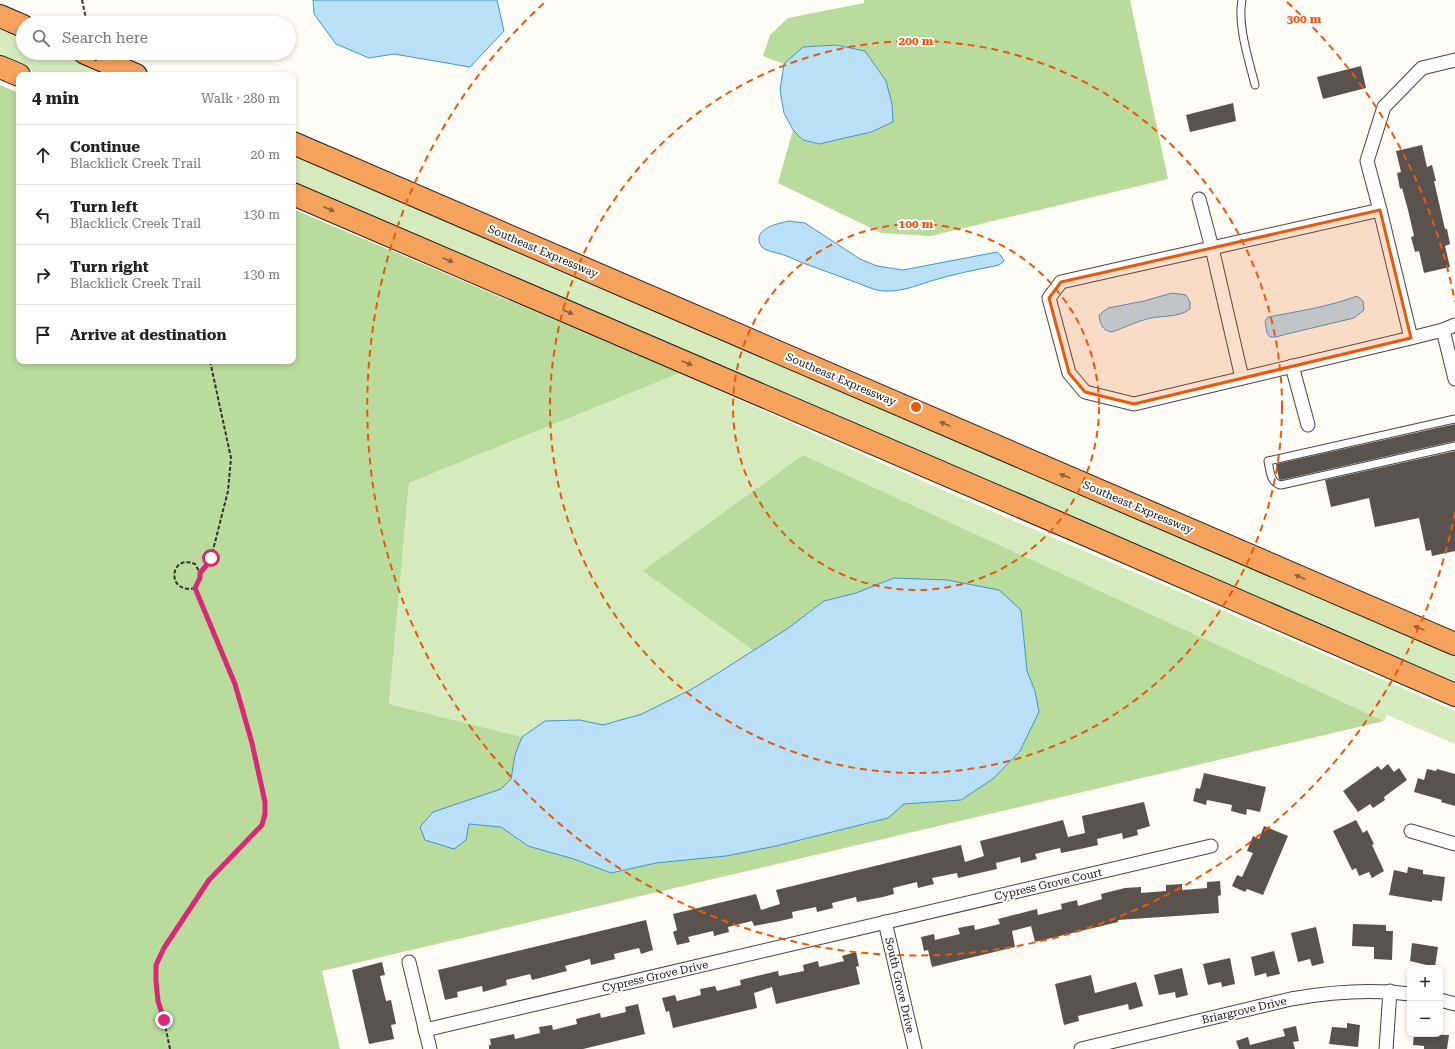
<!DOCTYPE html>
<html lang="en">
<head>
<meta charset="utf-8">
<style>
  body { margin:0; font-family:"Roboto Serif",serif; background:#f6f6f6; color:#222 }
  .controls { position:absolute; right:12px; bottom:12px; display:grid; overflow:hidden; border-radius:8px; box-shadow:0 2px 6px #0003 }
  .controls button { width:36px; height:36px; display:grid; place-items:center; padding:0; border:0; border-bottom:1px solid #e0e0e0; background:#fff; color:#222; font:20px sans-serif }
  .stop { position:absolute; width:12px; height:12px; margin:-9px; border:3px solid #db2777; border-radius:50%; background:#fff }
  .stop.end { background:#db2777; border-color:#fff; box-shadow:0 1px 4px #0008 }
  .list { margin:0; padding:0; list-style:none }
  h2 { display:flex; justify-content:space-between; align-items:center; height:52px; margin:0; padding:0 16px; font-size:17px }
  h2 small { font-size:13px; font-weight:400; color:#767676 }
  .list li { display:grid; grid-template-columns:26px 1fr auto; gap:12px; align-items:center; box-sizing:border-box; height:60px; padding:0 16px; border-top:1px solid #e0e0e0 }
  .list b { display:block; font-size:15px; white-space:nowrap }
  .list p { margin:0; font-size:13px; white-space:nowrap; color:#767676 }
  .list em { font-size:13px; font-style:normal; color:#767676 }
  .icon { flex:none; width:22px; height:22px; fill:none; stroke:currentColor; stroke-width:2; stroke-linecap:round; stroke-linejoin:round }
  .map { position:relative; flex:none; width:1455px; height:1049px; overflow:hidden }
  .search { position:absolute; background:#fff; box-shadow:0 2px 6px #0003; left:16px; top:16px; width:280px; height:44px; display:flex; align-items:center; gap:10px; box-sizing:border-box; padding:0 14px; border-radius:22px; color:#767676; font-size:15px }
  .panel { position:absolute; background:#fff; box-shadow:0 2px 6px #0003; left:16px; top:72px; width:280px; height:292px; border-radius:8px }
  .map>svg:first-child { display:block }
  .green { fill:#d5ebbd }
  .forest { fill:#b9dc9c }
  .water { fill:#b9e0f7; stroke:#3f96cf }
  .building { fill:#5a524d }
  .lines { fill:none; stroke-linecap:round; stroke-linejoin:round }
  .lane-casing { stroke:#444; stroke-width:9 }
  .street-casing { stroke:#444; stroke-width:15 }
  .highway-casing { stroke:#222; stroke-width:24 }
  .path { stroke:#333; stroke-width:2; stroke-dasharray:4 2; stroke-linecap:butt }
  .lane { stroke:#fff; stroke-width:7 }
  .street { stroke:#fff; stroke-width:13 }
  .highway { stroke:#f5a25d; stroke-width:22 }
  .path-bridge { stroke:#333; stroke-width:2; stroke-dasharray:4 2; stroke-linecap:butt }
  .oneway { fill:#8e613b }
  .route { stroke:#db2777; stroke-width:5 }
  .marked { fill:#e8590c; fill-opacity:0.2; stroke:#e8590c; stroke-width:3; stroke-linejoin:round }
  .ring { fill:none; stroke:#e8590c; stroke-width:2; stroke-dasharray:7 5 }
  .labels { text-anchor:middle; stroke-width:4; stroke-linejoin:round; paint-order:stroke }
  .street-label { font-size:11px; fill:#111; stroke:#fff }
  .centre { fill:#e8590c; stroke:#fff; stroke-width:2 }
  .ring-label { font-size:12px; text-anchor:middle; font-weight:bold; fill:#e8590c; stroke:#fff; stroke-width:4; stroke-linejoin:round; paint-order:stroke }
</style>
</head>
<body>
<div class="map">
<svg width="1455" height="1049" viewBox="0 0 1455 1049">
  <rect width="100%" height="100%" fill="#fffdf5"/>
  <g class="green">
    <path d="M 0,28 L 23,38 L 23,53 L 59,53 L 110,75 L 41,75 L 0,57 Z"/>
    <path d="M 293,154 L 1455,654 L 1455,685 L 293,184 Z"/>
    <path d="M 680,373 C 936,490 1197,598 1455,711 L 1455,744 L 1387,715 L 1384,721 L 803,455 L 644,571 L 754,651 L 692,689 L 642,714 L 603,725 L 580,720 L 545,721 L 522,737 L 389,704 L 409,483 Z"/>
  </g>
  <g class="forest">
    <path d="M 864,0 L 1130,0 L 1168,179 L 931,236 L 881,233 L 778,183 L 793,130 L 803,140 L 819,144 L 871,132 L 865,51 L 836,45 L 803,47 L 784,64 L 763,56 L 770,35 L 788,18 L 864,3 Z"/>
    <path d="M 0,85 L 19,93 L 19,361 L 293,361 L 293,209 L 680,373 L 409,483 L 389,704 L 522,737 L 515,755 L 512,779 L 501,789 L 433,812 L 469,824 L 501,827 L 528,846 L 574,859 L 611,872 L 656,863 L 776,846 L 888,818 L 904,804 L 961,800 L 1035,691 L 1027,671 L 1021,610 L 856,593 L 824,601 L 787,629 L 754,651 L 643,571 L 803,455 L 1384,721 L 322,971 L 340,1049 L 0,1049 Z"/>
  </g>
  <g class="water">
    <path d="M 313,0 L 497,0 L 504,31 L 470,67 L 394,54 L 369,58 L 336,44 L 314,14 Z"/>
    <path d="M 836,45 L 865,51 L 886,81 L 892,104 L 893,122 L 871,132 L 819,144 L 803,140 L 793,130 L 784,113 L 780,90 L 784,64 L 803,47 Z"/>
    <path d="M 789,221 L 805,223 L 860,259 L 877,266 L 903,270 L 997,252 L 1001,256 L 1004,261 L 999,265 C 976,270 953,274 931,281 C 915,286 901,292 884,291 C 874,291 862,284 852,281 C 829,272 806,265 784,255 C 777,252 763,252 760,244 C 753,228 780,223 789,221 Z"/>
    <path d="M 1172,293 L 1186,295 L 1190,302 L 1190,309 C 1179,318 1161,315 1147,319 C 1135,322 1124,328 1112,332 C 1102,331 1100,323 1099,315 L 1108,308 L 1144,301 Z"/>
    <path d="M 1357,296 L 1363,301 L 1364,310 L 1354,318 L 1287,334 L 1276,337 L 1270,337 L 1267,333 L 1265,321 L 1268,317 C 1299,311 1328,307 1357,296 Z"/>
    <path d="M 894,578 L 947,580 L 999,590 L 1021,610 L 1027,671 L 1035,691 L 1039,712 L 1020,751 L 994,778 L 961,800 L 904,804 L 888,818 L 776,846 L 726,856 L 656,863 L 611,873 L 574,859 L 528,846 L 501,827 L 469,824 L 466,840 L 454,849 L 425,840 L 420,827 L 433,812 L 501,789 L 511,779 L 515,755 L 522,737 L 545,721 L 580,720 L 603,725 L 642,714 L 692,689 L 715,675 L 787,629 L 824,601 L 856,593 Z"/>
  </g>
  <g class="building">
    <path d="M 1361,66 L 1366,88 L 1323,99 L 1317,77 Z"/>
    <path d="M 1233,103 L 1236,121 L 1190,132 L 1186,115 Z"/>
    <path d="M 1422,145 L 1427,167 L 1432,165 L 1436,181 L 1434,181 L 1445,229 L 1447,229 L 1450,244 L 1445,246 L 1450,267 L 1424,273 L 1419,251 L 1415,252 L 1411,237 L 1414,236 L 1408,210 L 1402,188 L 1400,189 L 1397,173 L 1401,172 L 1396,151 Z"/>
    <path d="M 1455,424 L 1455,441 L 1281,480 L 1279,479 L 1276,464 Z"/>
    <path d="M 1455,451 L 1455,551 L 1432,556 L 1431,550 L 1426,551 L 1419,518 L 1375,527 L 1369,498 L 1331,507 L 1325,480 Z"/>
    <path d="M 1388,764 L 1394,772 L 1399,768 L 1407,780 L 1384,797 L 1385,800 L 1373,808 L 1370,804 L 1358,812 L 1343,791 L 1378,766 L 1381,770 Z"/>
    <path d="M 1427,769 L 1436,771 L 1437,769 L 1455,774 L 1455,806 L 1441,802 L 1442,800 L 1414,792 L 1418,778 L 1424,780 Z"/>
    <path d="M 1204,773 L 1266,787 L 1260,812 L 1247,809 L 1246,815 L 1231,811 L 1232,805 L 1207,800 L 1206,805 L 1193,801 L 1196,788 L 1200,789 Z"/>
    <path d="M 1144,802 L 1150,826 L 1137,830 L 1138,835 L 1123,839 L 1122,833 L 1097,839 L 1098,845 L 1085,848 L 1061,853 L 1060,848 L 1035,854 L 1037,859 L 1021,863 L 1020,857 L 996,863 L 997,869 L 958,878 L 957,873 L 932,878 L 934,884 L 918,888 L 917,882 L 893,888 L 894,894 L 883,897 L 857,902 L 856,897 L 832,903 L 833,908 L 817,912 L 816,907 L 792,912 L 793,918 L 780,921 L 754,926 L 752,921 L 728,927 L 729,932 L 714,936 L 713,931 L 688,937 L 690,942 L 677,945 L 673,932 L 677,930 L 673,914 L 756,894 L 761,910 L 780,904 L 776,890 L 961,845 L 965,862 L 984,856 L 980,841 L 1063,820 L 1068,837 L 1085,833 L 1082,816 Z"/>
    <path d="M 1356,820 L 1363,833 L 1367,830 L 1374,844 L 1372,845 L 1384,871 L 1372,878 L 1369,872 L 1359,876 L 1356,868 L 1352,870 L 1333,831 Z"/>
    <path d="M 1264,826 L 1288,836 L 1263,895 L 1247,889 L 1245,892 L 1232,886 L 1237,875 L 1242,877 L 1253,853 L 1247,851 L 1253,836 L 1259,839 Z"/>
    <path d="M 1408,867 L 1423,870 L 1423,874 L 1445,877 L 1442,901 L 1432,900 L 1432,902 L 1389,895 L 1394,870 L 1407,873 Z"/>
    <path d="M 1220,881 L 1221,895 L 1218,896 L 1219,913 L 1118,920 L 1118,922 L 1035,942 L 1031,926 L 1012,931 L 1015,947 L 932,967 L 928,950 L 924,951 L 921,937 L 934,934 L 935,940 L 960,934 L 958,928 L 974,925 L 975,930 L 1000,924 L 998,919 L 1037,909 L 1038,915 L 1062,909 L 1061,904 L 1077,900 L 1078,906 L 1102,899 L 1101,894 L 1125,888 L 1141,887 L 1141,893 L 1166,891 L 1166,885 L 1182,884 L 1182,890 L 1207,888 L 1207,882 Z"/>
    <path d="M 646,920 L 653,950 L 641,954 L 639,948 L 614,954 L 615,959 L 591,965 L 590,959 L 565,966 L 567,971 L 532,980 L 530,974 L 506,980 L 507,985 L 483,992 L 482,986 L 457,992 L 458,997 L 445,1000 L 438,970 Z"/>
    <path d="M 1353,924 L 1386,925 L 1386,931 L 1393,931 L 1392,960 L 1374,959 L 1374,947 L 1352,946 Z"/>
    <path d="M 1316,927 L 1324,963 L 1312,966 L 1310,959 L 1298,962 L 1291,933 Z"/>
    <path d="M 1412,943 L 1438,947 L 1435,967 L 1410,961 Z"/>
    <path d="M 1274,951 L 1280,974 L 1267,977 L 1266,973 L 1255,976 L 1251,957 Z"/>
    <path d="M 856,952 L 859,966 L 856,967 L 860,984 L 776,1004 L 772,987 L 754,993 L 757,1008 L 673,1028 L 669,1011 L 666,1012 L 662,998 L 675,995 L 677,1001 L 701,995 L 700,989 L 715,986 L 717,991 L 741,985 L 740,980 L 778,971 L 779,976 L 804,971 L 803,965 L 818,961 L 819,967 L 844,961 L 842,956 Z"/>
    <path d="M 1230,958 L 1235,984 L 1222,987 L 1221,982 L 1208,985 L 1203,964 Z"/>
    <path d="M 382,962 L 385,975 L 380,976 L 386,1001 L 391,1000 L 396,1024 L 391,1025 L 394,1039 L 369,1044 L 352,970 Z"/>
    <path d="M 1182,968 L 1188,995 L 1176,998 L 1175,992 L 1159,995 L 1154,975 Z"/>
    <path d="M 1091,975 L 1095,993 L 1136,982 L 1143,1006 L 1129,1010 L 1128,1004 L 1078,1016 L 1079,1021 L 1064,1025 L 1055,984 Z"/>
    <path d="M 638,1004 L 645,1034 L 583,1049 L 489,1049 L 489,1045 L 491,1045 L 490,1039 L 514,1034 L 515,1039 L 540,1033 L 539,1027 L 552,1025 L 553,1030 L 577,1024 L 576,1019 L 600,1013 L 601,1018 L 626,1012 L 625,1007 Z"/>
    <path d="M 1347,1023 L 1360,1025 L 1358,1047 L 1329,1044 L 1332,1027 L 1347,1028 Z"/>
    <path d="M 1296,1026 L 1299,1041 L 1293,1042 L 1295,1049 L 1239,1049 L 1236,1041 L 1248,1037 L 1250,1045 L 1285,1036 L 1283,1029 Z"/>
    <path d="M 1414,1034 L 1449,1035 L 1447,1049 L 1424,1049 L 1424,1046 L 1413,1045 Z"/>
  </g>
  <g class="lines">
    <defs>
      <g id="lane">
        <path d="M 1242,0 C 1237,25 1249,60 1255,85"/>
        <path d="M 1455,419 L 1268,461 C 1270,470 1270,483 1281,485 L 1455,446"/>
      </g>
      <g id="street">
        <path d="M 1199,199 L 1212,248 L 1242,378"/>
        <path d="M 1380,210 L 1367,161 L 1384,107 L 1422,68 L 1455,60"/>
        <path d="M 1443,330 L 1455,379"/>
        <path d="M 1411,338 L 1380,210 L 1061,282 L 1049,298 L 1069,373 L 1085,392 L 1134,404 L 1411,338 L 1443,330 L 1455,325"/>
        <path d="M 1292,366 L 1308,425"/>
        <path d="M 1411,831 L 1455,844"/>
        <path d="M 885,922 L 915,1049"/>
        <path d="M 409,962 L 430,1049"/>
        <path d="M 1440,1000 L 1455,1004"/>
        <path d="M 425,1030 L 1211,846"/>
        <path d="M 1081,1049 L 1291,999 C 1331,992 1370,989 1410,994"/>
        <path d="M 1386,1049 L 1390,991"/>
      </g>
      <g id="highway">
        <path d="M 0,16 L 23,26"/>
        <path d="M 85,53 L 136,75"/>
        <path d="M 0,67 L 19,75"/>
        <path d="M 293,143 L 1455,644"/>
        <path d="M 293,194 L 1075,530 L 1455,695"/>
      </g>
    </defs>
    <use href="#lane" class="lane-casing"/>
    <use href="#street" class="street-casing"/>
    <use href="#highway" class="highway-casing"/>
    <g class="path">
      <path d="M 82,0 L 87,23"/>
      <path d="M 195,588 C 166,595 169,553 195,564 L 200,573"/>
      <path d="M 170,1049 L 164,1020 L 158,1001 L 156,981 L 157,965 L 164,948 L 209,880 L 262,825 L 265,814 L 265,802 L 252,743 L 235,684 L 195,588 L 201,578 L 200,573 L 206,566 L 211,558 L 228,491 L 231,458 L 210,361"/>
    </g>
    <use href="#lane" class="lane"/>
    <use href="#street" class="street"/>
    <use href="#highway" class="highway"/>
    <path class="path-bridge" d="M 94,53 L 96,61"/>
  </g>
  <defs><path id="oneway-solid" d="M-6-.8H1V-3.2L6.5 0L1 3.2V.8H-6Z"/></defs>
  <g class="oneway">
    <use href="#oneway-solid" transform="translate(329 209) rotate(23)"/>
    <use href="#oneway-solid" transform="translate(448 260) rotate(23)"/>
    <use href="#oneway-solid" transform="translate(568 312) rotate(23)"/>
    <use href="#oneway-solid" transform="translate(687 363) rotate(23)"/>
    <use href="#oneway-solid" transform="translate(945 424) rotate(-157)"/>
    <use href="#oneway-solid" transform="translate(1065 476) rotate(-157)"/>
    <use href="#oneway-solid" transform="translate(1300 577) rotate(-157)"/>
    <use href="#oneway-solid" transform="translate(1419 628) rotate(-157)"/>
  </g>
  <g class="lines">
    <path class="route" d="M 164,1020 L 158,1001 L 156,981 L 156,965 L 164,948 L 209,880 L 262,825 L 265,814 L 265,802 L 252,743 L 235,684 L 195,588 L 200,578 L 200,573 L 206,566 L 211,558"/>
  </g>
  <path class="marked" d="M 1380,210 L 1411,338 L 1134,404 L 1085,392 L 1069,373 L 1049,298 L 1061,282 Z"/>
  <g class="ring">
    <circle cx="916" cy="407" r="183"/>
    <circle cx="916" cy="407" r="366"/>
    <path d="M1455 512A549 549 0 1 1 545 2M1287 2A549 549 0 0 1 1455 302"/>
  </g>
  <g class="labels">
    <g class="street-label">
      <text transform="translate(543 251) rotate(23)" y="4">Southeast Expressway</text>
      <text transform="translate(841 379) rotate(23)" y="4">Southeast Expressway</text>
      <text transform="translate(1138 507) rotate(23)" y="4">Southeast Expressway</text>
      <text transform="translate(1048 884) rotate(-13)" y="4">Cypress Grove Court</text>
      <text transform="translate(655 976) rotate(-13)" y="4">Cypress Grove Drive</text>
      <text transform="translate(900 985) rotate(77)" y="4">South Grove Drive</text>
      <text transform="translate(1244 1010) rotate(-13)" y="4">Briargrove Drive</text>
    </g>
  </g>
  <circle cx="916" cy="407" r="6" class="centre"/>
  <g class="ring-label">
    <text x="1304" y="23">300 m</text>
    <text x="916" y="45">200 m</text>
    <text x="916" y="228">100 m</text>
  </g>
</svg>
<div class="controls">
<button>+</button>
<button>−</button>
</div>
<div class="stop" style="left:211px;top:558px"></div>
<div class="stop end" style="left:164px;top:1020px"></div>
<div class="search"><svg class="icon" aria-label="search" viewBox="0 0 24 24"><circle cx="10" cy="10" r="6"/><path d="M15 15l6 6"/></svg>Search here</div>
<section class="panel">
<h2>4 min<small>Walk · 280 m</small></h2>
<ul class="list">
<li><svg class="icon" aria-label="ahead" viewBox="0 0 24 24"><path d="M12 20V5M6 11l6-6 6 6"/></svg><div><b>Continue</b><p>Blacklick Creek Trail</p></div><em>20 m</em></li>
<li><svg class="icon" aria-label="left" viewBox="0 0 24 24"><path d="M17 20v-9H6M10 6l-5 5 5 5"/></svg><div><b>Turn left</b><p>Blacklick Creek Trail</p></div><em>130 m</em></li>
<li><svg class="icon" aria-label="right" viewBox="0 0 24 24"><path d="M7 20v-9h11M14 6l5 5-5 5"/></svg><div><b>Turn right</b><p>Blacklick Creek Trail</p></div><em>130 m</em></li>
<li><svg class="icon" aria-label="arrive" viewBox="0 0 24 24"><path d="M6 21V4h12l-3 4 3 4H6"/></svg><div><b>Arrive at destination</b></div></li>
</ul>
</section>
</div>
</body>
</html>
